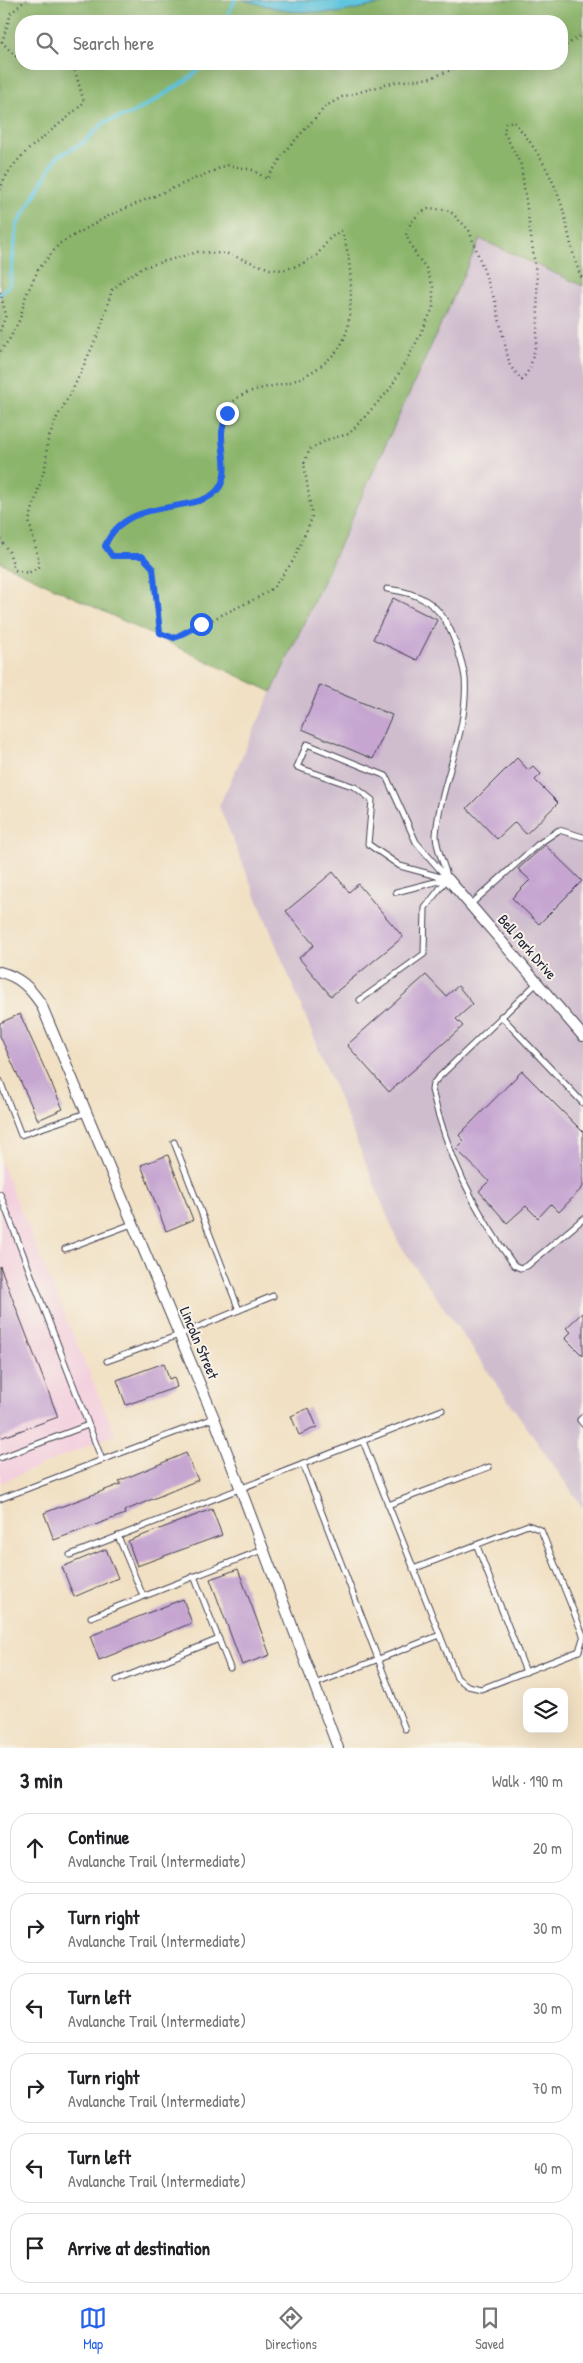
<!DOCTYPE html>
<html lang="en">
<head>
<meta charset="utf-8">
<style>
  body { margin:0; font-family:"Patrick Hand",sans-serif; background:#f6f6f6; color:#202124 }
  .controls { position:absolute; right:15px; bottom:15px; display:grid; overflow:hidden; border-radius:10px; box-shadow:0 5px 20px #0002 }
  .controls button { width:45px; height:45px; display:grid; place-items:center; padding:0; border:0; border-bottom:1px solid #e0e0e0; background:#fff; color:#202124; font:25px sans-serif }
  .stop { position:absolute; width:15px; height:15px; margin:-11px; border:4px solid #2563eb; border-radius:50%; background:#fff }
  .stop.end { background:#2563eb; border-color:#fff; box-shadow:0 1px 5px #0008 }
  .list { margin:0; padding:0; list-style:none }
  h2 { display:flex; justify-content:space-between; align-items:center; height:65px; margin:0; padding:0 20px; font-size:21px }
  h2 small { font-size:16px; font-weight:400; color:#757577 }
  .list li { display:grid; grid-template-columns:32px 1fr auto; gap:15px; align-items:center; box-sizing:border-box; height:70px; margin:0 10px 10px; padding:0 10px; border:1px solid #e0e0e0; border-radius:20px }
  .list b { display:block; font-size:19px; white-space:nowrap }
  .list p { margin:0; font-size:16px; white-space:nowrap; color:#757577 }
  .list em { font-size:16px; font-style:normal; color:#757577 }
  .icon { flex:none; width:28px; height:28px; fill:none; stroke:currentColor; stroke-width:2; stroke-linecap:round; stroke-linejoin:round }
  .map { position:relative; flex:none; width:583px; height:1748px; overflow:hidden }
  .search { position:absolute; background:#fff; box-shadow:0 5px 20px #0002; left:15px; right:15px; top:15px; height:55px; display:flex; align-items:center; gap:12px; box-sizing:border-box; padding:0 18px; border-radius:20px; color:#757577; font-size:19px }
  .sheet { height:545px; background:#fff }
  nav { display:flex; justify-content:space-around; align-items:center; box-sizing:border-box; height:70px; border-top:1px solid #e0e0e0; background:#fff; font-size:14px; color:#757577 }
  nav a { display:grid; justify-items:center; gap:2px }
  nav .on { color:#2563eb }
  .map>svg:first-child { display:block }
  .built { fill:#f3cfde }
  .industrial { fill:#cfbdce }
  .forest { fill:#8cb56c; stroke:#576c54; fill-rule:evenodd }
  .water { fill:#60c5de; stroke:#41748c }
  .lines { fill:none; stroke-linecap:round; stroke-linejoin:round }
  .stream { stroke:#60c5de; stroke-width:4 }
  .building { fill:#c6a6d1 }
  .service-casing { stroke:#413e4f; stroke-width:7 }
  .minor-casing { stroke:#413e4f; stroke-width:12 }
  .path { stroke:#413e4f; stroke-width:2.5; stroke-dasharray:1 4; stroke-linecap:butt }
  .service { stroke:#fff; stroke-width:5 }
  .minor { stroke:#fff; stroke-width:10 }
  .route { stroke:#2563eb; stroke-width:6 }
  .labels { text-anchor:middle; stroke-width:4; stroke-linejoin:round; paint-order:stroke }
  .street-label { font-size:15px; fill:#22223b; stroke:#f7f3e8 }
</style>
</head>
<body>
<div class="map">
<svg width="583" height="1748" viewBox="0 0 583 1748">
  <rect width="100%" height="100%" fill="#f7f3e8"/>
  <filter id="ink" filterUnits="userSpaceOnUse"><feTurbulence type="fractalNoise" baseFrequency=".02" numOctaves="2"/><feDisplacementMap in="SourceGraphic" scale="10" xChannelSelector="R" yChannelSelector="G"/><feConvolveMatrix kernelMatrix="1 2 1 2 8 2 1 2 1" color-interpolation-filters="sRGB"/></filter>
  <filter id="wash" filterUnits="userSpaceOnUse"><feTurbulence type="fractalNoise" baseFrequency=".0096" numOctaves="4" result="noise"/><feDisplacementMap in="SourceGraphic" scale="20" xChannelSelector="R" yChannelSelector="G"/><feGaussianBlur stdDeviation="1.12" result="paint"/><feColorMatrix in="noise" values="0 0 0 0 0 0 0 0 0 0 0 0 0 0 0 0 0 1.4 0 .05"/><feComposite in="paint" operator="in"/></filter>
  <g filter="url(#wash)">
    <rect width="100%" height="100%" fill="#f1e0c3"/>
    <path class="built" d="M 0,1161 L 115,1434 L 0,1483 Z"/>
    <path class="industrial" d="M 480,239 L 583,286 L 583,1508 L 398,1242 L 219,806 Z"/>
    <path class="forest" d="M 0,0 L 583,0 L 583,286 L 480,239 L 272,692 L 0,562 ZM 21,21 L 562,21 L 562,64 L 21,64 Z"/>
    <path class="water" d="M 243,0 L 402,0 L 337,13 L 288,11 Z"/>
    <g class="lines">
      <g class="stream">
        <path d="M 225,21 L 235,0"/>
        <path d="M 0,294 L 10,285 L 17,225 L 57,157 L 84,142 L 105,122 L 131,114 L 154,101 L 191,77 L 203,64"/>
      </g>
    </g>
    <g id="blocks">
      <g class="building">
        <path d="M 393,598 L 437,620 L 417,660 L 373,639 Z"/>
        <path d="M 320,685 L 392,715 L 373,759 L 302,729 Z"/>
        <path d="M 517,758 L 528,770 L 533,766 L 541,774 L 535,780 L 558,803 L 526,834 L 515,822 L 497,839 L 467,808 Z"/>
        <path d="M 545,845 L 582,881 L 539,924 L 512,898 L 530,880 L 518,869 Z"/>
        <path d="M 333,872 L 349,892 L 358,884 L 403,937 L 331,996 L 299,958 L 314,945 L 286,911 Z"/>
        <path d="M 426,975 L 446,996 L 458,986 L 473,1004 L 456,1019 L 463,1026 L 389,1092 L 347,1045 Z"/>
        <path d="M 20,1014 L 63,1109 L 38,1120 L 0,1036 L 0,1023 Z"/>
        <path d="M 522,1071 L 583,1132 L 583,1187 L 559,1212 L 551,1204 L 538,1218 L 526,1206 L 507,1223 L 479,1191 L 489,1181 L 456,1149 L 464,1141 L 459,1135 Z"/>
        <path d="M 168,1155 L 193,1220 L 166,1231 L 141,1165 Z"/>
        <path d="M 0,1266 L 58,1417 L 0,1438 Z"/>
        <path d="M 583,1312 L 583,1356 L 565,1338 L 571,1332 L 566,1328 Z"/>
        <path d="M 164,1363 L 169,1379 L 174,1377 L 177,1387 L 126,1405 L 117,1380 Z"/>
        <path d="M 309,1408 L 317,1427 L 299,1435 L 291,1416 Z"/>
        <path d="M 186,1453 L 198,1480 L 124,1511 L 125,1514 L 54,1540 L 44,1513 L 121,1484 L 119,1481 Z"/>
        <path d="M 212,1509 L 222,1535 L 137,1566 L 128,1541 Z"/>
        <path d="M 106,1549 L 118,1578 L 74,1597 L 62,1567 Z"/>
        <path d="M 238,1569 L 270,1655 L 242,1665 L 210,1579 Z"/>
        <path d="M 183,1599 L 192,1623 L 99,1660 L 90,1636 Z"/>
      </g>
    </g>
  </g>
  <g filter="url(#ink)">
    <use href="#blocks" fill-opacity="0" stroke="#413e4f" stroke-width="1"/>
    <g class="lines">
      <defs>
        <g id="service">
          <path d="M 387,589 C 420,593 439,603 452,634 C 457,647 463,663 465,678 C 469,731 440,783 436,835 C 436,848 444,864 447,876"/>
          <path d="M 307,744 L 386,776 L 416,842 L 448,879 L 400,866 L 368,844 L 372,800 L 355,787 L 297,767 Z"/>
          <path d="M 396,892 L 447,879"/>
          <path d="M 470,905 L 537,845 L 559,830 L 583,837"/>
          <path d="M 537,983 L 437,1079 L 433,1084 L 432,1090 C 447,1155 474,1211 514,1265 L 520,1268 L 527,1266 L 583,1219"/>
          <path d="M 360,1000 L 424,954 L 425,908 L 447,879"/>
          <path d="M 501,1016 L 583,1103"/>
          <path d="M 0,1081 L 21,1135 L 86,1113"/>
          <path d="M 174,1142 L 239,1310"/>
          <path d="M 0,1194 L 102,1460 L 0,1499"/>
          <path d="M 65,1249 L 132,1224"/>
          <path d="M 107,1361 L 179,1335 L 273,1296"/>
          <path d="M 583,1417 L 580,1420 L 583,1424"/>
          <path d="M 363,1441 L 457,1678 L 468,1686 L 481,1689 L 579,1651 L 583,1638"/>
          <path d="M 0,1458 L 88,1425"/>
          <path d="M 102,1460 L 214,1418"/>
          <path d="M 303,1464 L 405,1729"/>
          <path d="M 388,1505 L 489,1467"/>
          <path d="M 118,1536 L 143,1596"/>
          <path d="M 477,1546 L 526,1672"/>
          <path d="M 70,1555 L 442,1410"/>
          <path d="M 413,1569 L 528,1525 L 541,1530 L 583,1635"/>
          <path d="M 194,1576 L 230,1668"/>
          <path d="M 91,1617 L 262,1550"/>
          <path d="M 117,1680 L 219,1639"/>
          <path d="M 315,1684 L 440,1635"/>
        </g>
        <g id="minor">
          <path d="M 448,879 L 583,1036"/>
          <path d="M 0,972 C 20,977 30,988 41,1004 L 214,1418 L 338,1748"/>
        </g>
      </defs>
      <use href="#service" class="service-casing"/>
      <use href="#minor" class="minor-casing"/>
      <g class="path">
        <path d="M 562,48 L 583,34"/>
        <path d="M 21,57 L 15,56 L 2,42 L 11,13 L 26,0"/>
        <path d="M 0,190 C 11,153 58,130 84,102 L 75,71 L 60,64"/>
        <path d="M 0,292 L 6,315 L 0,331"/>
        <path d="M 0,351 L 9,340 L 20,319 L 26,295 L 38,270 L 59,244 L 110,215 L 227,165 L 253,170 L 267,179 L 288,148 L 326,106 L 342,97 L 395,82 L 431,78 L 465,64"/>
        <path d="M 0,539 L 9,552 L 15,570 L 28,573 L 39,567 L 38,557 L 29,521 L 46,463 L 47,443 L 56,419 L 72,391 L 100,330 L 112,290 L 125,278 L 144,267 L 198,252 L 228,254 L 270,269 L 283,270 L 300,265 L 317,255 L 330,238 L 341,231 C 353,255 355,320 342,343 C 333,359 314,372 298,379 C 281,387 247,387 234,401 C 210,428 234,469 218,489 C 195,518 127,493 105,547 L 112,556 L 142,556 L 153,569 L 161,633 L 174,638 L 259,597 L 273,588 L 293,561 L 312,518 L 304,463 L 310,449 L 329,439 L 349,434 L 390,389 L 414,347 L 433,308 L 433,287 L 426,268 L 416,255 L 406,235 L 411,222 L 420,213 L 430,208 L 450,211 L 469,230 L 495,301 L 510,366 L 522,380 L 530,368 L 536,343 L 538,320 L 537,280 L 521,165 L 504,132 L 506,123 L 513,121 C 534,144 551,173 561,203 C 569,229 571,256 583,281"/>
      </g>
      <use href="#service" class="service"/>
      <use href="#minor" class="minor"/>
    </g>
  </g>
  <g class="lines" filter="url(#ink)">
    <path class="route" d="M 201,624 L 174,638 L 160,633 L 153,568 L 142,556 L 112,556 L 105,546 C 127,493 199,517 219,488 C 230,472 221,450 222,432 C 223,425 225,419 227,413"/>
  </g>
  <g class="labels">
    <g class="street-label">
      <text transform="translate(527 947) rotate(49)" y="5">Bell Park Drive</text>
      <text transform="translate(199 1343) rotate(67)" y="5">Lincoln Street</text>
    </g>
  </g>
</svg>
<div class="controls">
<button><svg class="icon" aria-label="layers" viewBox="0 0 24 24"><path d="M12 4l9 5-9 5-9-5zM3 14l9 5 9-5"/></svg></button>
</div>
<div class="stop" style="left:201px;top:624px"></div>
<div class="stop end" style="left:227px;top:413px"></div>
<div class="search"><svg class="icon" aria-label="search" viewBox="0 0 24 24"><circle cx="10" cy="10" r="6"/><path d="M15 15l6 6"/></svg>Search here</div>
</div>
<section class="sheet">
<h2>3 min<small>Walk · 190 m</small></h2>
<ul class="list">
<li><svg class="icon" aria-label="ahead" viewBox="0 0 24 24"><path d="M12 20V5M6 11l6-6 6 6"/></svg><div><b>Continue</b><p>Avalanche Trail (Intermediate)</p></div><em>20 m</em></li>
<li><svg class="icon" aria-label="right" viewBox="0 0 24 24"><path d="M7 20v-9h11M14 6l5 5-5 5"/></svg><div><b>Turn right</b><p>Avalanche Trail (Intermediate)</p></div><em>30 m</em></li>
<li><svg class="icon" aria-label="left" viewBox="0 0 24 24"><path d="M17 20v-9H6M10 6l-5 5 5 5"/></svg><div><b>Turn left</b><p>Avalanche Trail (Intermediate)</p></div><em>30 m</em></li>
<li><svg class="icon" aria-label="right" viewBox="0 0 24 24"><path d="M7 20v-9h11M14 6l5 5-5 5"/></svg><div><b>Turn right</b><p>Avalanche Trail (Intermediate)</p></div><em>70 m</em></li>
<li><svg class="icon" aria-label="left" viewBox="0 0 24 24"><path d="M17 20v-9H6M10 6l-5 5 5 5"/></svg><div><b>Turn left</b><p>Avalanche Trail (Intermediate)</p></div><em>40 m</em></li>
<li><svg class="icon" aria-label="arrive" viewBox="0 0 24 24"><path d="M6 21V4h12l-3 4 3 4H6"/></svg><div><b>Arrive at destination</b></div></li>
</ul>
</section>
<nav>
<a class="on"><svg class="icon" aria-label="map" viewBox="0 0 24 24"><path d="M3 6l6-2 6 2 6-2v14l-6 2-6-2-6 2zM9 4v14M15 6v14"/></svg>Map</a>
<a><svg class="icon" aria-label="directions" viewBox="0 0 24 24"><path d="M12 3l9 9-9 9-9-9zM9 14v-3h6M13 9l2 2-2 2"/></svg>Directions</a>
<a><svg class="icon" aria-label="saved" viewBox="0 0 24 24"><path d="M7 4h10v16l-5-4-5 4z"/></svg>Saved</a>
</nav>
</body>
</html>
